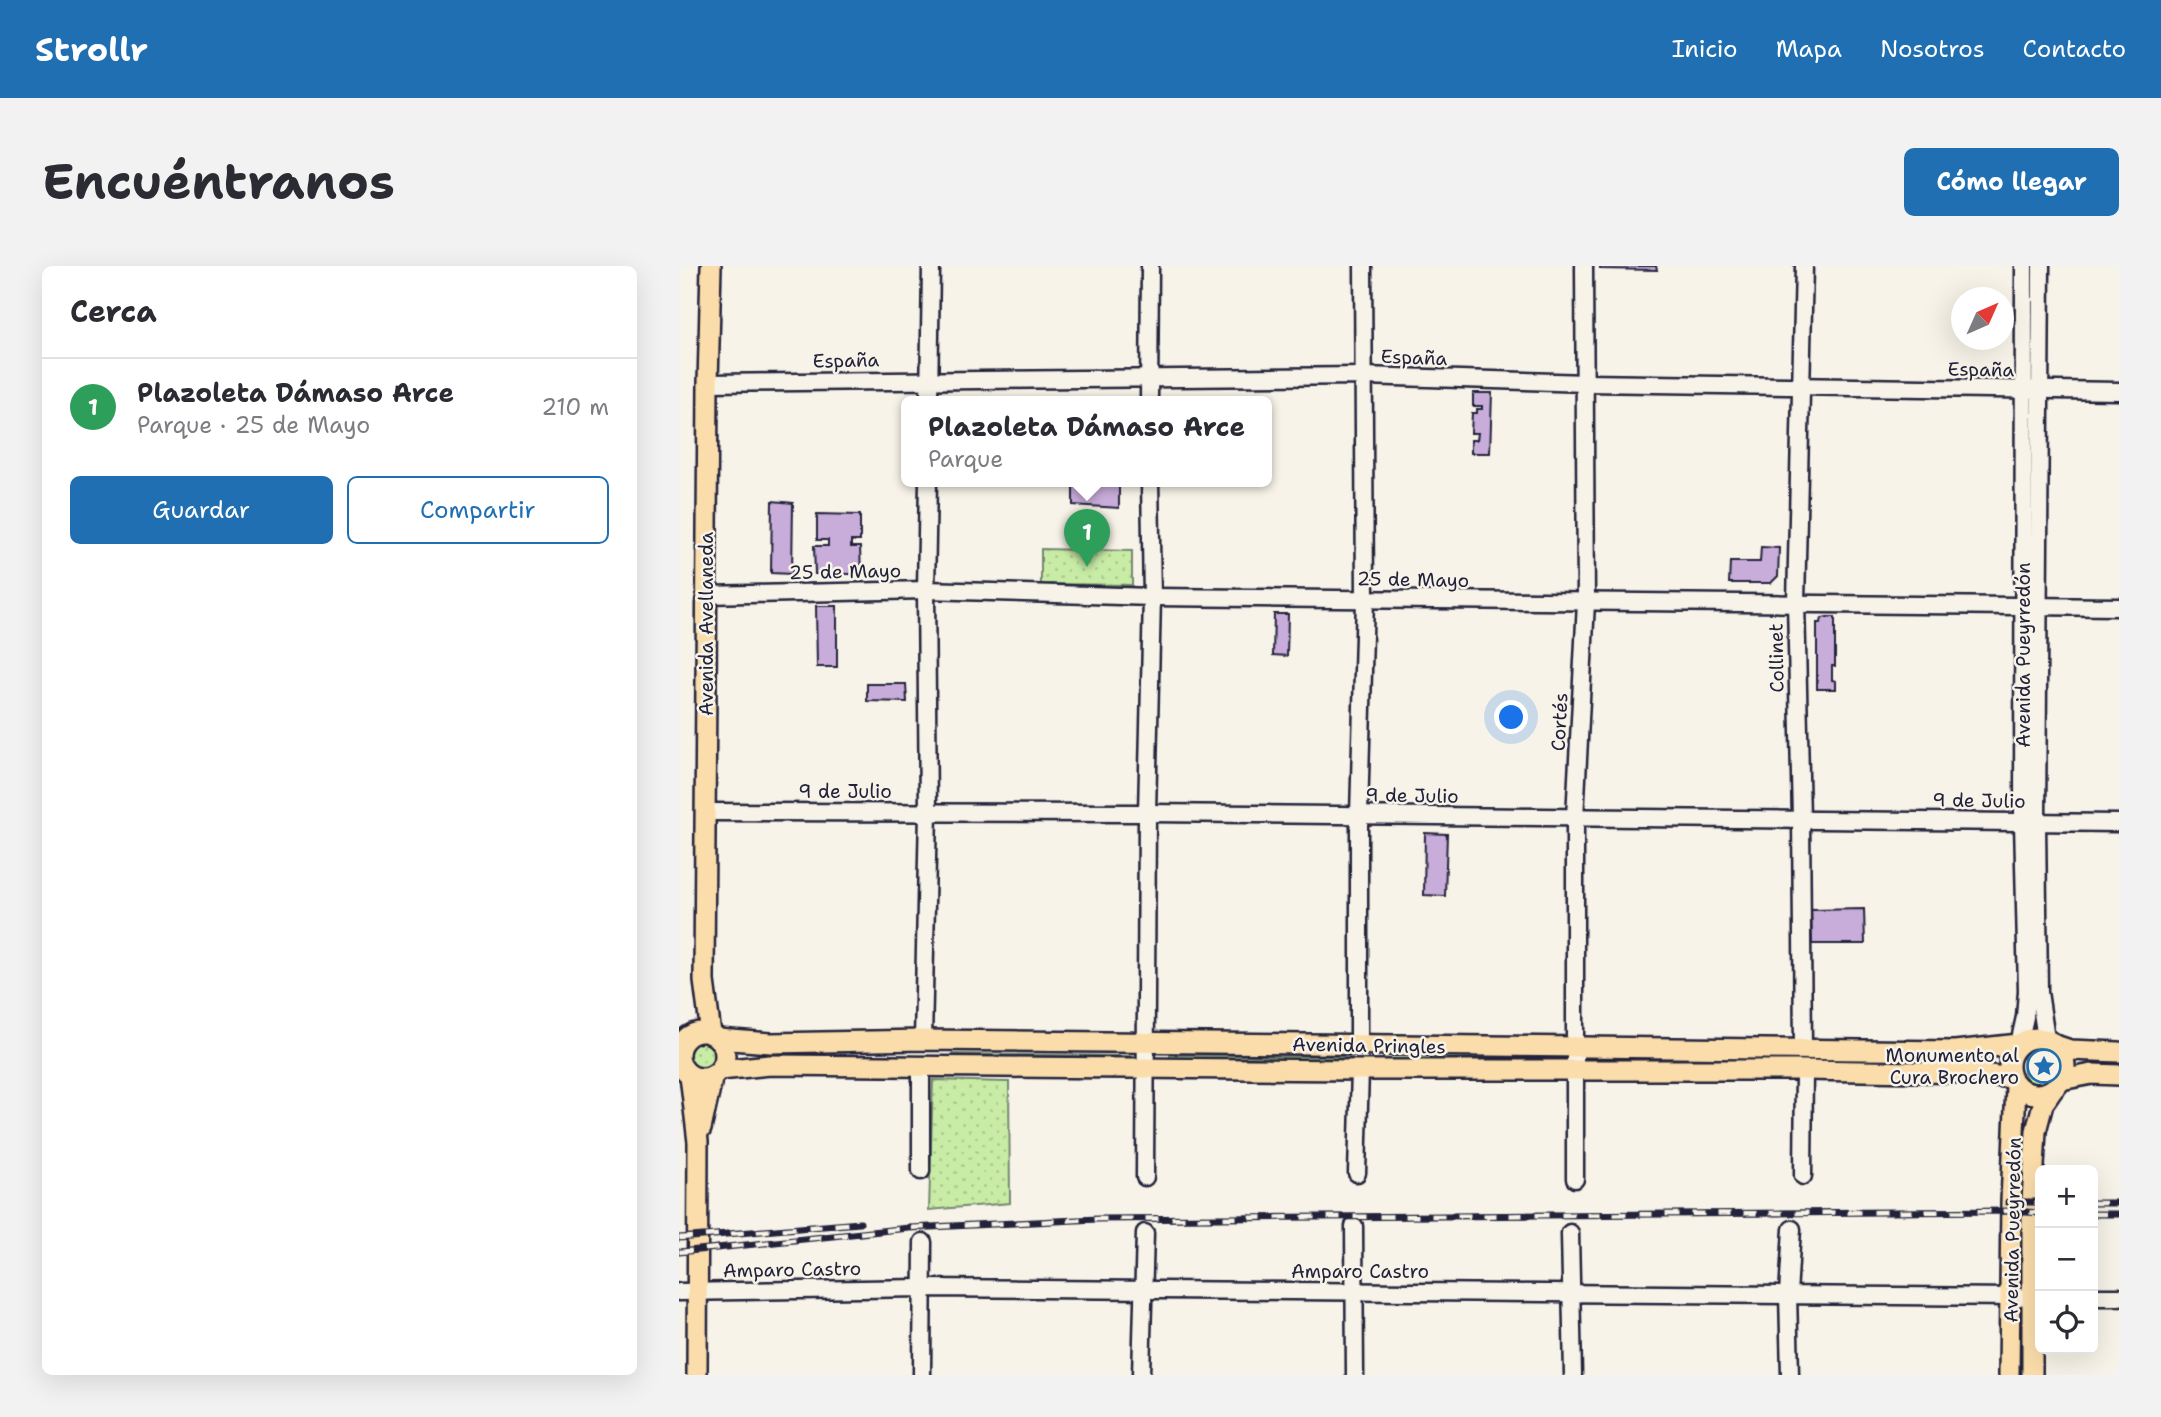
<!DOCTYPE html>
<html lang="es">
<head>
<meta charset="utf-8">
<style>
  body { margin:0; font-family:"Shantell Sans",sans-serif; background:#f2f2f3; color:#2b2b33 }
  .controls { position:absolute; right:21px; bottom:21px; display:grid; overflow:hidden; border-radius:10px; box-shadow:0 7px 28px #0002 }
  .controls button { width:63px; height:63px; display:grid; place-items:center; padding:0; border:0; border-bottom:2px solid #e1e1e2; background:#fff; color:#2b2b33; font:35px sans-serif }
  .compass { position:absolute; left:1272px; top:21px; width:63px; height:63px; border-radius:50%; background:#fff; box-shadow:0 7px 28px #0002; rotate:45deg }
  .you { position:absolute; left:833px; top:452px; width:24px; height:24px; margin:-18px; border:5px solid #fff; border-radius:50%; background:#1a73e8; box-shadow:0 0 0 10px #1a73e833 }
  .badge { display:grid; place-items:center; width:46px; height:46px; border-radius:50%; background:#1f6fb2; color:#fff; font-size:23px; font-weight:700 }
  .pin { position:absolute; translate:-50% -58px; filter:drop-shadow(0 2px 4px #0008) }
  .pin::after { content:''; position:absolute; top:37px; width:24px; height:21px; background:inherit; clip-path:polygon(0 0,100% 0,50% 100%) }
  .popup { position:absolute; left:222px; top:130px; width:371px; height:91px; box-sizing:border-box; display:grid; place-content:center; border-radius:10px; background:#fff; filter:drop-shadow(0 2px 5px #0005); font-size:23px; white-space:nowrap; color:#7c7c81 }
  .popup b { font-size:26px; color:#2b2b33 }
  .popup::after { content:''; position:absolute; left:50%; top:100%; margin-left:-14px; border:14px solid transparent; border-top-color:#fff }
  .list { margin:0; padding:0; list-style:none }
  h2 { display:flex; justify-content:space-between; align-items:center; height:91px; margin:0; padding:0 28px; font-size:30px }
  h2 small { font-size:23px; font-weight:400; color:#7c7c81 }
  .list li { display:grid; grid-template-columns:46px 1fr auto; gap:21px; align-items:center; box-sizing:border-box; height:98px; padding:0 28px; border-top:2px solid #e1e1e2 }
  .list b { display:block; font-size:26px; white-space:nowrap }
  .list p { margin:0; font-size:23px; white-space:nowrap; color:#7c7c81 }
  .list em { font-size:23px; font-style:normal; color:#7c7c81 }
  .actions { display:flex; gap:14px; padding:21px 28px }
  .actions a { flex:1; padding:16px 0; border:2px solid #1f6fb2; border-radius:10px; text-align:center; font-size:24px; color:#1f6fb2 }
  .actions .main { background:#1f6fb2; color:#fff }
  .icon { flex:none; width:38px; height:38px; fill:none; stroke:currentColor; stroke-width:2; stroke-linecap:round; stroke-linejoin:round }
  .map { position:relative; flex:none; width:1440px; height:1109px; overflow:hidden; border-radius:10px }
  header { display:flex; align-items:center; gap:42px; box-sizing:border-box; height:98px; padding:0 35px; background:#1f6fb2; color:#fff }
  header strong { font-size:33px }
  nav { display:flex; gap:38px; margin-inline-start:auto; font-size:24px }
  .intro { display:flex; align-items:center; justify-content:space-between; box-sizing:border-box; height:168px; padding:0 42px }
  h1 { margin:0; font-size:49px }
  .button { padding:18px 32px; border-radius:10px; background:#1f6fb2; color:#fff; font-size:24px; font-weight:700 }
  main { display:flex; gap:42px; padding:0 42px }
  aside { flex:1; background:#fff; border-radius:10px; box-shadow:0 7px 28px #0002 }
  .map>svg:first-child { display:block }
  .grass { fill:url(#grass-dots); stroke:#758770; stroke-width:2 }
  .building { fill:#c8acda; stroke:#22223b; stroke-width:2 }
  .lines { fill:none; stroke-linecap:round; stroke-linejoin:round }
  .minor-casing { stroke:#22223b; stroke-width:21 }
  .major-casing { stroke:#22223b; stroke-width:24 }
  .minor { stroke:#f7f3e8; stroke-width:16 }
  .major { stroke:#fbddab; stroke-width:19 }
  .rail-casing { stroke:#22223b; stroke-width:7 }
  .rail { stroke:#f7f3e8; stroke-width:4.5; stroke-dasharray:13; stroke-linecap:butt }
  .labels { text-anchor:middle; stroke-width:5; stroke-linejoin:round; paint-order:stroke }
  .street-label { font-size:19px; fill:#22223b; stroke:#f7f3e8 }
  .poi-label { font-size:19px; fill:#22223b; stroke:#f7f3e8; text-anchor:end }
</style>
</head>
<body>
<header>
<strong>Strollr</strong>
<nav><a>Inicio</a><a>Mapa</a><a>Nosotros</a><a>Contacto</a></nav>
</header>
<div class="intro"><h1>Encuéntranos</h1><a class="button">Cómo llegar</a></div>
<main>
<aside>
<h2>Cerca<small></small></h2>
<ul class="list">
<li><span class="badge" style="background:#2e9e5b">1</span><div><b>Plazoleta Dámaso Arce</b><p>Parque · 25 de Mayo</p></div><em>210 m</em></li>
</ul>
<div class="actions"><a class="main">Guardar</a><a>Compartir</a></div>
</aside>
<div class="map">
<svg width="1440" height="1109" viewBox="0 0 1440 1109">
  <defs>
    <pattern id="grass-dots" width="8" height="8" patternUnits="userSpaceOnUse" patternTransform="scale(1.75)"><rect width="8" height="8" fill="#c8eca5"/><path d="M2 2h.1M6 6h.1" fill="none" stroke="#acca8f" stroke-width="1.8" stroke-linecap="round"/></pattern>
  </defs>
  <rect width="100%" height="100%" fill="#f7f3e8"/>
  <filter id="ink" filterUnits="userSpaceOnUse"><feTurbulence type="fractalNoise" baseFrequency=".0143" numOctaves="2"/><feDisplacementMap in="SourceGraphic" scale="14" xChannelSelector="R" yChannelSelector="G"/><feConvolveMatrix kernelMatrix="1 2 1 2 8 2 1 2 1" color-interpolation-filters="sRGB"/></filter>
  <g filter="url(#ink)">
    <g class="grass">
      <path d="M 362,283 L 453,285 L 453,319 L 362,318 Z"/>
      <circle cx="23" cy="789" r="13"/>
      <path d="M 1355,780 L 1362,781 L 1371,791 L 1369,814 L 1359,820 C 1343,816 1344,804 1345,790 Z"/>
      <path d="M 273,788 L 456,790 L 456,794 L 274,792 Z"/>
      <path d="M 491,789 L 673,791 L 673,796 L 491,794 Z"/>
      <path d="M 704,789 L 887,791 L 887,796 L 704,794 Z"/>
      <path d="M 254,814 L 330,816 L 331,937 L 250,944 Z"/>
    </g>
    <g class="building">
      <path d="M 921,0 L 977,0 L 978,4 L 921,3 Z"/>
      <path d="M 794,127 L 813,127 L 811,187 L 792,187 L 792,174 L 798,174 L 799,167 L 792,167 L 793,147 L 798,147 L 798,143 L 803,143 L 803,140 L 794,140 Z"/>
      <path d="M 394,217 L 440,218 L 440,242 L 394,239 Z"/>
      <path d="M 93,235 L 114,237 L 113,308 L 92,307 Z"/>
      <path d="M 138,248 L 181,249 L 181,275 L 172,275 L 172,281 L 181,281 L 182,308 L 136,308 L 135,280 L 149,280 L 149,274 L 138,274 Z"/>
      <path d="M 1082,281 L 1100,282 L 1099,310 L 1092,317 L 1050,317 L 1051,296 L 1081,296 Z"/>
      <path d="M 137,340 L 158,340 L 158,401 L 138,401 Z"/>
      <path d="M 595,348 L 609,348 L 608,390 L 594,389 Z"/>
      <path d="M 1148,351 L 1156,351 L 1156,400 L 1153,400 L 1153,414 L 1157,415 L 1157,423 L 1138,423 L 1138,357 L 1142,357 L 1143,352 Z"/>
      <path d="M 188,418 L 227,418 L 228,436 L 188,435 Z"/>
      <path d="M 746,567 L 768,568 L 766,630 L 745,629 Z"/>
      <path d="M 1185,643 L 1186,678 L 1133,678 L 1132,644 Z"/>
    </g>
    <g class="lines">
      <defs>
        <g id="minor">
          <path d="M 1362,0 L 1358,556 L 1360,726 L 1367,773"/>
          <path d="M 29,117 L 684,110 L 907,117 L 1440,125"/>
          <path d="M 250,135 L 252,0"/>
          <path d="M 470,135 L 471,0"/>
          <path d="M 27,329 L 247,324 L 473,331 L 1440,341"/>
          <path d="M 26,546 L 468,547 L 1440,557"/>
          <path d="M 244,774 L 249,546 L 247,324 L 249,215"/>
          <path d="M 1340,778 L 1346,751 L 1348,725 L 1344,556 L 1345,0"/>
          <path d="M 680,779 L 680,549 L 686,333 L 684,0"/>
          <path d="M 1124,783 L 1122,552 L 1117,336 L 1125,0"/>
          <path d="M 0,792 L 1,792"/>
          <path d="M 242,800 L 242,905"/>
          <path d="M 678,907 L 681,804"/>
          <path d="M 1124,910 L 1125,804"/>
          <path d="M 466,911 L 468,547 L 473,331 L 471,215"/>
          <path d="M 896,913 L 896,552 L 907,336 L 905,0"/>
          <path d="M 675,960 L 676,1109"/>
          <path d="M 891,967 L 894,1109"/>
          <path d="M 0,1026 L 243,1022 L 1341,1031"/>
          <path d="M 1414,1031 L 1440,1031"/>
          <path d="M 243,1109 L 244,976"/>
          <path d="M 462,1109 L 466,967"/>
          <path d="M 1111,1109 L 1109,1028 L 1113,963"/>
        </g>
        <g id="major">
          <path d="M 32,0 L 29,117 L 25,715 L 32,768"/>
          <circle cx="23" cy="789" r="23"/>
          <circle cx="1358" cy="800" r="28"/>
          <path d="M 39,773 L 92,777 L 244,774 L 1276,785 L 1340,778"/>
          <path d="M 1376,779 L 1391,784 L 1440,786"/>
          <path d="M 41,804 L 91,799 L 681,804 L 1125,804 L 1296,807 L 1332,812"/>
          <path d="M 11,809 L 19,876 L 18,1109"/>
          <path d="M 1382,814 L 1413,808 L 1440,809"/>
          <path d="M 22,863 L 34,809"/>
          <path d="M 1330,1109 L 1332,936 L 1337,820"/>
          <path d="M 1353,1109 L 1353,936 L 1357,865 L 1364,838 L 1375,822"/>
        </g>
      </defs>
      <use href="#minor" class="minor-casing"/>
      <use href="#major" class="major-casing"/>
      <use href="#minor" class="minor"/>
      <use href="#major" class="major"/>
      <defs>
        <g id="rail">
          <path d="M 1329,936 L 1361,936"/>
          <path d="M 1414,937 L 1440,937"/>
          <path d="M 1414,948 L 1440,948"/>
          <path d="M 0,972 L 181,957"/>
          <path d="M 0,986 L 230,962 L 419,953 L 1333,945 L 1361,947"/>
        </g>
      </defs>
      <use href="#rail" class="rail-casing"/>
      <use href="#rail" class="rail"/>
    </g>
  </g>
  <defs>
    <symbol id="sight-ring" viewBox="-11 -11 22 22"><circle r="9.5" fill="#f7f3e8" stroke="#1f6fb2" stroke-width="1.5"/><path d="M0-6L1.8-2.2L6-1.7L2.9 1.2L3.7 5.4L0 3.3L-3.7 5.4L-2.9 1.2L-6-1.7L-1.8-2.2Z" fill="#1f6fb2"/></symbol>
  </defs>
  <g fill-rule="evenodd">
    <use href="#sight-ring" x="1346" y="781" width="38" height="38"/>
  </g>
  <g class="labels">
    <g class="street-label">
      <text transform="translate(735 91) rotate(2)" y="7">España</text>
      <text transform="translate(167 94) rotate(-1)" y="7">España</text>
      <text transform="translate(1302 103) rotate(1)" y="7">España</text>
      <text transform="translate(166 305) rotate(-1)" y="7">25 de Mayo</text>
      <text transform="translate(734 313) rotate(1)" y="7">25 de Mayo</text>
      <text transform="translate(27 358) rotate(-90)" y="7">Avenida Avellaneda</text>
      <text transform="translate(1344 389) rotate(-90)" y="7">Avenida Pueyrredón</text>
      <text transform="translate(1097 392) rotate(-91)" y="7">Collinet</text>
      <text transform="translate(880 456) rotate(-87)" y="7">Cortés</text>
      <text x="166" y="532">9 de Julio</text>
      <text transform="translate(733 529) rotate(1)" y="7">9 de Julio</text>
      <text transform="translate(1300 534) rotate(1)" y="7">9 de Julio</text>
      <text transform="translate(690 779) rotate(1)" y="7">Avenida Pringles</text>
      <text transform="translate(1333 964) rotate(-89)" y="7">Avenida Pueyrredón</text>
      <text transform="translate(113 1003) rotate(-1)" y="7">Amparo Castro</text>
      <text x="681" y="1012">Amparo Castro</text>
    </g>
    <g class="poi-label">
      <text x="1340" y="796">Monumento al<tspan x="1340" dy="22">Cura Brochero</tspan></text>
    </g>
  </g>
</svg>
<div class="controls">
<button>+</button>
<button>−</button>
<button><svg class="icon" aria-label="locate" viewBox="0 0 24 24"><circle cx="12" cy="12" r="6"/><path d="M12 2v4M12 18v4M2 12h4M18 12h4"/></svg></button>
</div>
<svg class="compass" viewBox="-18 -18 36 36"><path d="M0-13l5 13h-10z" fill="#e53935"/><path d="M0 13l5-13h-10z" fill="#7c7c81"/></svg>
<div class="you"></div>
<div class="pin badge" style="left:408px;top:301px;background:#2e9e5b">1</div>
<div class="popup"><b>Plazoleta Dámaso Arce</b>Parque</div>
</div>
</main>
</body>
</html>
